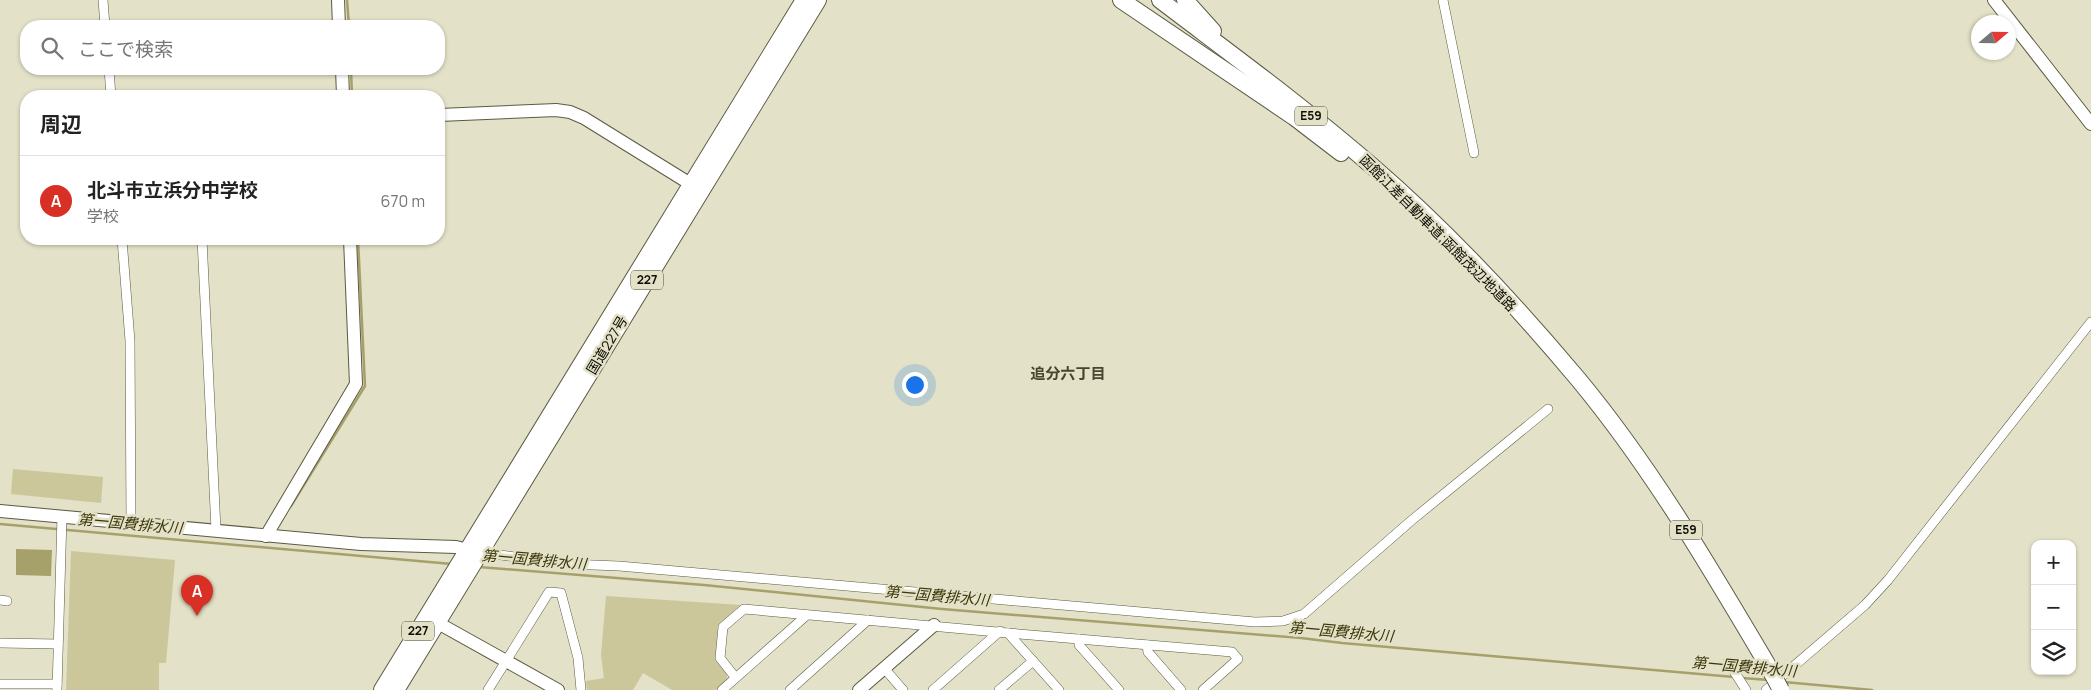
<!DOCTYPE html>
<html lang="ja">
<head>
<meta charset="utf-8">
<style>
  body { margin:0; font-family:Manrope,"Noto Sans JP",sans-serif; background:#f2f2f2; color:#222 }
  .controls { position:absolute; right:15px; bottom:15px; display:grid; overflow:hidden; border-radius:10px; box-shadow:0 1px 4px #0004 }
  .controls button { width:45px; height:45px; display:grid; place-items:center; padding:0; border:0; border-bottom:1px solid #e0e0e0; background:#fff; color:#222; font:25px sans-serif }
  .compass { position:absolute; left:1971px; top:15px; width:45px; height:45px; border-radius:50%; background:#fff; box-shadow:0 1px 4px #0004; rotate:70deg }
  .you { position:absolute; left:914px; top:384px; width:18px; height:18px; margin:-12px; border:4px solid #fff; border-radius:50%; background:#1a73e8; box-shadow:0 0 0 8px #1a73e833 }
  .badge { display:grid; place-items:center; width:32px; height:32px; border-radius:50%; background:#d93025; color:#fff; font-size:16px; font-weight:700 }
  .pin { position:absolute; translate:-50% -41px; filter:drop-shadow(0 1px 2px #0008) }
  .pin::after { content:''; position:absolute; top:26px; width:18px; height:15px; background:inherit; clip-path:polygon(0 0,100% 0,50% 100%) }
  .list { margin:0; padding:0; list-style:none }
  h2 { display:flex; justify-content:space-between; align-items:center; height:65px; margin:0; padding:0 20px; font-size:21px }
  h2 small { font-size:16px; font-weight:400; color:#767676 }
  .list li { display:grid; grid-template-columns:32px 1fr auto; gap:15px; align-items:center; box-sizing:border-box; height:90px; padding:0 20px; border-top:1px solid #e0e0e0 }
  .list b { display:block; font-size:19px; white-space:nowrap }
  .list p { margin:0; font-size:16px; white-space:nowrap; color:#767676 }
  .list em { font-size:16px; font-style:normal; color:#767676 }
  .icon { flex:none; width:28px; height:28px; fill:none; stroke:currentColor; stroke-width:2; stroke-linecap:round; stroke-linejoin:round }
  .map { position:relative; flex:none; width:2091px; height:690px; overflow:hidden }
  .search { position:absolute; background:#fff; box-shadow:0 1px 4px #0004; left:20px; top:20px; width:425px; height:55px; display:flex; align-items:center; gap:12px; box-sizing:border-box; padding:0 18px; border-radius:20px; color:#767676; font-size:19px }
  .panel { position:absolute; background:#fff; box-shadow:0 1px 4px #0004; left:20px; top:90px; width:425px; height:155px; border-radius:20px }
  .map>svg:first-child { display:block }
  .green { fill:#cbc79a }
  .water { fill:#a6a06b }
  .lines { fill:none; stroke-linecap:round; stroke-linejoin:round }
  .stream { stroke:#a6a06b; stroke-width:2.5 }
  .street-casing { stroke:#5c5a43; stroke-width:10 }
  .secondary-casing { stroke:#5c5a43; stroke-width:14 }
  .highway-casing { stroke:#5c5a43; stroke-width:18 }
  .street { stroke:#fff; stroke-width:9 }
  .secondary { stroke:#fff; stroke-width:12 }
  .highway { stroke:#fff; stroke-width:16 }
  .highway-bridge-casing { stroke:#5c5a43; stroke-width:18; stroke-linecap:butt }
  .highway-bridge { stroke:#fff; stroke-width:16 }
  .labels { text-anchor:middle; stroke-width:5; stroke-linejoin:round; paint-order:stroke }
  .shield { fill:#e3e1c7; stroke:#4d4c3e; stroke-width:1 }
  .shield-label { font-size:12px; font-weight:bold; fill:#0d0c04 }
  .street-label { font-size:14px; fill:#0d0c04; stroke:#e3e1c7 }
  .neighbourhood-label { font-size:15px; font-weight:bold; fill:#47452f; stroke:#e3e1c7 }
  .water-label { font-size:15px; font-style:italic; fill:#3a3609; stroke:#e3e1c7 }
</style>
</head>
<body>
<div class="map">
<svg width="2091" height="690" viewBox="0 0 2091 690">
  <rect width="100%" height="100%" fill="#e3e1c7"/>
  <g class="green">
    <path d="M 13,469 L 103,477 L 101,503 L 11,494 Z"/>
    <path d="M 71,551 L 175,560 L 166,663 L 159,663 L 159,690 L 66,690 Z"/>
    <path d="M 606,596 L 741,605 L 718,625 L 715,660 L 727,673 L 727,679 L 716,690 L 672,690 L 643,673 L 633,690 L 587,690 L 586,681 L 604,678 L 601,655 Z"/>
  </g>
  <path class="water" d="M 16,549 L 52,550 L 51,576 L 16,575 Z"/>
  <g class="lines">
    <g class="stream">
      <path d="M 347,0 L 349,26"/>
      <path d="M 351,69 L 352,96"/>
      <path d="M 291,506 L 365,386 L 358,239"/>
      <path d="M 0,524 L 452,564"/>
      <path d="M 479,567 L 704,585 L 942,609 L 1301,638 L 1342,643 L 1734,677"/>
      <path d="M 1742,678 L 1769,680"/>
      <path d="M 1784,682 L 1872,690"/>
    </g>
    <defs>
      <g id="street">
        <path d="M 103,0 L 105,26"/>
        <path d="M 1443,0 L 1474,153"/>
        <path d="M 109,69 L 111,96"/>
        <path d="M 122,239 L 130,341 L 131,523"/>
        <path d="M 202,239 L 216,530"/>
        <path d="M 478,552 L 567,564 L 619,566 L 1255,622 L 1283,621 L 1304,614 L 1412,520 L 1548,409"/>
        <path d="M 0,600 L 7,601"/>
        <path d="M 1008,633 L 1232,652 L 1238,659 L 1203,690"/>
        <path d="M 1079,639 L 1079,645 L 1119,690"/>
        <path d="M 0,643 L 58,644"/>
        <path d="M 1147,645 L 1148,652 L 1181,690"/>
        <path d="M 1033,661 L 1059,690"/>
        <path d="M 1728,662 L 1746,690"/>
        <path d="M 884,668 L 903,690"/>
        <path d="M 735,677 L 720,658 L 723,627 L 744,609 L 1008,633 L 1033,661 L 999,690"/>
        <path d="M 0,684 L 57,684"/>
        <path d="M 57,690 L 62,516"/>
        <path d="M 488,690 L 549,592 L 561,593 L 578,658 L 581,690"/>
        <path d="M 722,690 L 807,615"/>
        <path d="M 790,690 L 868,620"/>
        <path d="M 933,690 L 1000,631"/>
        <path d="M 1766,690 L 1865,605 L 1888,580 L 2091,322"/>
      </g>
      <g id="secondary">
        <path d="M 338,0 L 339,26"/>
        <path d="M 1994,0 L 2091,124"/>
        <path d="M 342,69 L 343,96"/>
        <path d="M 439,115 L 556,110 L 570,112 L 584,118 L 697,188"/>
        <path d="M 0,511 L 361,544 L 456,547 L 468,550"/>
        <path d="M 266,536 L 356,384 L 350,239"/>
        <path d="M 429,618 L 558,690"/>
        <path d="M 859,690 L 934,625"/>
      </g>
      <g id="highway">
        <path d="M 1121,0 L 1294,117 L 1341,153"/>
        <path d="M 1160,0 C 1231,54 1304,107 1372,166 C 1445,229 1516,305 1578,379 C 1651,467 1709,566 1767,664"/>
        <path d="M 1185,0 L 1213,31"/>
        <path d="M 382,690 L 804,0"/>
        <path d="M 396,690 L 818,0"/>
      </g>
    </defs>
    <use href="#street" class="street-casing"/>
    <use href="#secondary" class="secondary-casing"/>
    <use href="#highway" class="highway-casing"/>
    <use href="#street" class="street"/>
    <use href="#secondary" class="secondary"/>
    <use href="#highway" class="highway"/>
    <defs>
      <path id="highway-bridge" d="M 1767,664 L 1781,690"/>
    </defs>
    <use href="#highway-bridge" class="highway-bridge-casing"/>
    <use href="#highway-bridge" class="highway-bridge"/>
  </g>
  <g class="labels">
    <g class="shield">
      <rect x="1295" y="106.5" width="32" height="19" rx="4"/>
      <rect x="631" y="270.5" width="32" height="19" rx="4"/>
      <rect x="1670" y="520.5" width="32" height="19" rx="4"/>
      <rect x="402" y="621.5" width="32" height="19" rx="4"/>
    </g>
    <g class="shield-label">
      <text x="1311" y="120">E59</text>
      <text x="647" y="284">227</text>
      <text x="1686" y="534">E59</text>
      <text x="418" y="635">227</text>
    </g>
    <g class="street-label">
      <text transform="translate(1438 233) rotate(45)" y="5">函館江差自動車道;函館茂辺地道路</text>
      <text transform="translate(607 345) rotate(-59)" y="5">国道227号</text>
    </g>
    <g class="neighbourhood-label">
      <text x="1068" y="379">追分六丁目</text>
    </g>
    <g class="water-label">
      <text transform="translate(130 524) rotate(5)" y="5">第一国費排水川</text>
      <text transform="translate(534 560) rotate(5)" y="5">第一国費排水川</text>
      <text transform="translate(937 596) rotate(5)" y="5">第一国費排水川</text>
      <text transform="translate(1341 632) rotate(5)" y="5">第一国費排水川</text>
      <text transform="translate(1744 667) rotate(5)" y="5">第一国費排水川</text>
    </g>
  </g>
</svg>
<div class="controls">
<button>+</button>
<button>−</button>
<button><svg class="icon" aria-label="layers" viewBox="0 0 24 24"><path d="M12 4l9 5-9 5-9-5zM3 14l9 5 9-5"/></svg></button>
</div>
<svg class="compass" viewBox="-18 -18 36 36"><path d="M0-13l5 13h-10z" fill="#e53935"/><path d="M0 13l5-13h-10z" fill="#767676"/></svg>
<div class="you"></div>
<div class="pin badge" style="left:197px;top:616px">A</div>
<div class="search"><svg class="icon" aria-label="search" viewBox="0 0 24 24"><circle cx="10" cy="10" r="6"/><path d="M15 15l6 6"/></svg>ここで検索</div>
<section class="panel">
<h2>周辺<small></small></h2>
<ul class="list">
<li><span class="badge">A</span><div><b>北斗市立浜分中学校</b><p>学校</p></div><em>670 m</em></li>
</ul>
</section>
</div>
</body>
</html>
